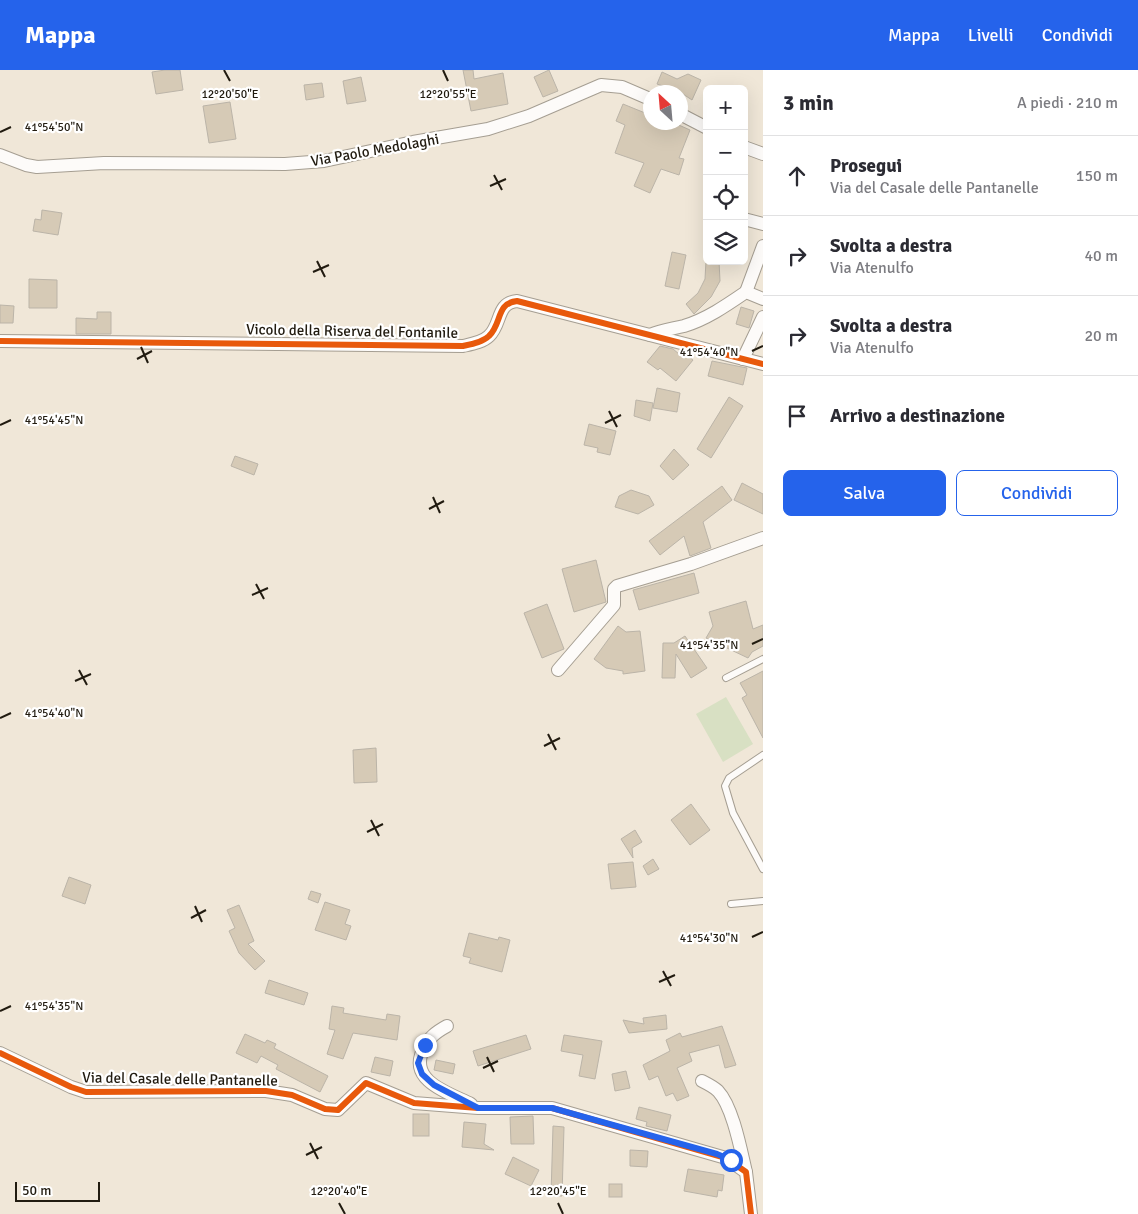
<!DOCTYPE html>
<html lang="it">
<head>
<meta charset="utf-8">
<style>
  body { margin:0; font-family:Signika,sans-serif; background:#f7f7f7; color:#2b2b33 }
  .controls { position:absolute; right:15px; top:15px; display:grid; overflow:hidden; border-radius:8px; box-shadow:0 5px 20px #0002 }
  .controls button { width:45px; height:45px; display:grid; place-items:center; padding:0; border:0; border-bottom:1px solid #e1e1e2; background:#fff; color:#2b2b33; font:25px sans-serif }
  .compass { position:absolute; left:643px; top:15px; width:45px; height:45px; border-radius:50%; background:#fff; box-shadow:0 5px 20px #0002; rotate:334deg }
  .scale { position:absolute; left:15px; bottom:12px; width:85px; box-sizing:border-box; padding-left:5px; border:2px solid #211b10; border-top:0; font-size:14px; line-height:18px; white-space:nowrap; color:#211b10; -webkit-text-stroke:4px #fff; paint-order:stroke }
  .stop { position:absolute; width:15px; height:15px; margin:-11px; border:4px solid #2563eb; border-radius:50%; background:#fff }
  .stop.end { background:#2563eb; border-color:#fff; box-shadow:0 1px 5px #0008 }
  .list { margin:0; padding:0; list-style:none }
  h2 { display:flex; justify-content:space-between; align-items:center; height:65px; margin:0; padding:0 20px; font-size:21px }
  h2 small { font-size:16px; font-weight:400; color:#7c7c81 }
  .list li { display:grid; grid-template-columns:32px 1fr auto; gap:15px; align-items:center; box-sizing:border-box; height:80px; padding:0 20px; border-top:1px solid #e1e1e2 }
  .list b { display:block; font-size:19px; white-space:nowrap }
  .list p { margin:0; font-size:16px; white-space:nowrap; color:#7c7c81 }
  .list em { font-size:16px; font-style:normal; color:#7c7c81 }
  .actions { display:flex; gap:10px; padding:15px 20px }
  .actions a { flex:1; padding:11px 0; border:1px solid #2563eb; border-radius:8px; text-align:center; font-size:18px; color:#2563eb }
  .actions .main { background:#2563eb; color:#fff }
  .icon { flex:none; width:28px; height:28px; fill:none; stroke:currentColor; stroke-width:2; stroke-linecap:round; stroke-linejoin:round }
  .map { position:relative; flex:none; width:763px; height:1144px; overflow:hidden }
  header { display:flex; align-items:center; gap:30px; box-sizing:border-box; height:70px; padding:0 25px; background:#2563eb; color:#fff }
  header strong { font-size:24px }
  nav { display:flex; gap:28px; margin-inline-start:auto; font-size:18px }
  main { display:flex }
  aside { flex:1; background:#fff }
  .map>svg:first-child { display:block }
  .green { fill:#d8e0c3 }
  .building { fill:#d6cab6; stroke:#bbb4a8 }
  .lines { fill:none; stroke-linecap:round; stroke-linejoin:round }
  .service-casing { stroke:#a59e92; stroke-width:8 }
  .minor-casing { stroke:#a59e92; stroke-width:14 }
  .service { stroke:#fdfbf9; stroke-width:6 }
  .minor { stroke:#fdfbf9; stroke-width:12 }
  .cycleway-casing { stroke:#fff; stroke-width:9 }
  .cycleway { stroke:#e8590c; stroke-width:6 }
  .route { stroke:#2563eb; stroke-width:6 }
  .ticks { fill:none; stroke:#211b10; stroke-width:2 }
  .labels { text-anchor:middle; stroke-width:4.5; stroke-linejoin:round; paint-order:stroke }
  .street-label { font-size:15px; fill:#211b10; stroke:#fff }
  .ticks-label { font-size:12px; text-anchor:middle; fill:#211b10; stroke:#fff; stroke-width:4.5; stroke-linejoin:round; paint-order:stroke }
</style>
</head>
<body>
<header>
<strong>Mappa</strong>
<nav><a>Mappa</a><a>Livelli</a><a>Condividi</a></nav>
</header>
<main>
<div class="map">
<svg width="763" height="1144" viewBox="0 0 763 1144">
  <rect width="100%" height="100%" fill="#f0e7d8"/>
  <path class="green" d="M 726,627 L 753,674 L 723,692 L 696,644 Z"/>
  <g class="building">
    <path d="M 165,0 L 180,0 L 183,20 L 156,24 L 152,2 Z"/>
    <path d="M 463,0 L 473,0 L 474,9 L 503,3 L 508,34 L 471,41 Z"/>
    <path d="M 549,0 L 558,21 L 543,27 L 534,7 Z"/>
    <path d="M 662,2 L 677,9 L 688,4 L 701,10 L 692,30 L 680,22 L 657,14 Z"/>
    <path d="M 361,7 L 366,31 L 347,34 L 343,11 Z"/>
    <path d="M 322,13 L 324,27 L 306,30 L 304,15 Z"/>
    <path d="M 230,32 L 236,69 L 209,73 L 203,36 Z"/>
    <path d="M 623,34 L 650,45 L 650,52 L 672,52 L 690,60 L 679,88 L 684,89 L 679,105 L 661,99 L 650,123 L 634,116 L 644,93 L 615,83 L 625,55 L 616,51 Z"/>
    <path d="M 42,140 L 62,143 L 58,165 L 33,161 L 35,149 L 41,150 Z"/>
    <path d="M 672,182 L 686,185 L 679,219 L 665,216 Z"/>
    <path d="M 706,191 L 719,191 L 720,211 L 711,227 L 694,244 L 686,234 L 698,223 L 705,209 Z"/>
    <path d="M 29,209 L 57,210 L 57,238 L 29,238 Z"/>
    <path d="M 0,235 L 14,236 L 13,253 L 0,253 Z"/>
    <path d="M 741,237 L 754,241 L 749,258 L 736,254 Z"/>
    <path d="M 97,242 L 111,242 L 111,264 L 76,264 L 76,248 L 97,249 Z"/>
    <path d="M 660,276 L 673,279 L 679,284 L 683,282 L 693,290 L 676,311 L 660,298 L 658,300 L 647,292 Z"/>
    <path d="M 712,291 L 747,298 L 743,315 L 708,306 Z"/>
    <path d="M 657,318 L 680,323 L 677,342 L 653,338 Z"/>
    <path d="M 729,327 L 743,336 L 711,388 L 697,379 Z"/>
    <path d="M 636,330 L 653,333 L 650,351 L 634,346 Z"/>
    <path d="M 589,354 L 616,361 L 610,385 L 597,382 L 598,378 L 584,375 Z"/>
    <path d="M 674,379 L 689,395 L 673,410 L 660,396 Z"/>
    <path d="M 235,386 L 258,394 L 254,405 L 231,396 Z"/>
    <path d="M 742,413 L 763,424 L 763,444 L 734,430 Z"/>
    <path d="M 722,416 L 732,430 L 703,452 L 711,478 L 690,486 L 684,466 L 660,485 L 649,471 Z"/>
    <path d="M 631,420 L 649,426 L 654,435 L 638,444 L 615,437 L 619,426 Z"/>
    <path d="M 596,490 L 606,532 L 574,542 L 562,499 Z"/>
    <path d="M 694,503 L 699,523 L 639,540 L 633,520 Z"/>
    <path d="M 746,531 L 753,559 L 763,555 L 763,576 L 752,582 L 748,588 L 706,568 L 713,556 L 709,542 Z"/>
    <path d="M 547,534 L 564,579 L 542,588 L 524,543 Z"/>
    <path d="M 618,556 L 626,562 L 640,561 L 645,601 L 623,604 L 623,601 L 606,598 L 594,589 Z"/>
    <path d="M 685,566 L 707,598 L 691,608 L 676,584 L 675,608 L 662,608 L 663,573 L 674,573 Z"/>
    <path d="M 763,601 L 763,668 L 742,628 L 747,625 L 740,613 Z"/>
    <path d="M 376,678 L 377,712 L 354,713 L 353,680 Z"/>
    <path d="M 691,734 L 710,760 L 690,775 L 671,750 Z"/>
    <path d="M 635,760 L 642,772 L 632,778 L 633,788 L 621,769 Z"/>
    <path d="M 653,789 L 659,799 L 648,805 L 643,796 Z"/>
    <path d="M 633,792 L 636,817 L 611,819 L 608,794 Z"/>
    <path d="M 69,807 L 91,815 L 85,834 L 62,826 Z"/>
    <path d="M 311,821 L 321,824 L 318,833 L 308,829 Z"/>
    <path d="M 325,832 L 350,840 L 345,854 L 351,856 L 346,870 L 315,860 Z"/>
    <path d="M 239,835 L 254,871 L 248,874 L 265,891 L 255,900 L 239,883 L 229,861 L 235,858 L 227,840 Z"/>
    <path d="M 469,863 L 498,870 L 499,867 L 510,870 L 502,902 L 469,893 L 471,888 L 463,886 Z"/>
    <path d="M 269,910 L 308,923 L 304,935 L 265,923 Z"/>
    <path d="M 332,936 L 344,938 L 343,943 L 386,950 L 387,944 L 400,946 L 397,970 L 353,963 L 343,989 L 327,984 L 335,960 L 329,959 Z"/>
    <path d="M 666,945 L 667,959 L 629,963 L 623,950 L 644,954 L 643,948 Z"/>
    <path d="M 722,956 L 736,995 L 725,998 L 719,975 L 689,983 L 692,991 L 677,998 L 689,1026 L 677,1031 L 673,1023 L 666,1026 L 658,1006 L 649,1010 L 643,995 L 670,981 L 666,970 L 680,963 L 682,967 Z"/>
    <path d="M 245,964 L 265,973 L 267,970 L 276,974 L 274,978 L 328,1006 L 320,1022 L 276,999 L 278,995 L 261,986 L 257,993 L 236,983 Z"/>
    <path d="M 526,965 L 531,979 L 478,996 L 473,981 Z"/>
    <path d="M 564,965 L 602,971 L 595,1009 L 579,1006 L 583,985 L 561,981 Z"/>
    <path d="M 375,987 L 393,991 L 390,1006 L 371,1002 Z"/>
    <path d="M 436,990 L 455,994 L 453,1004 L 434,1000 Z"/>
    <path d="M 626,1001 L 630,1018 L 615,1021 L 612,1004 Z"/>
    <path d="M 639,1037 L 671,1045 L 667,1061 L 646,1056 L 647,1052 L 636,1049 Z"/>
    <rect x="413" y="1044" width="16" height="22"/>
    <path d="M 533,1046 L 534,1074 L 511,1074 L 510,1047 Z"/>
    <path d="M 464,1052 L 486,1054 L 484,1074 L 494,1080 L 462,1077 Z"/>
    <path d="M 553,1056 L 564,1057 L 562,1126 L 551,1126 Z"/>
    <path d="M 630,1080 L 648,1081 L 647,1097 L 630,1096 Z"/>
    <path d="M 513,1087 L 539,1100 L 531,1116 L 505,1104 Z"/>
    <path d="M 688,1099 L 724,1105 L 722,1121 L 718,1120 L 717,1127 L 684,1121 Z"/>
    <rect x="609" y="1114" width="13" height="13"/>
  </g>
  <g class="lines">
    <defs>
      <g id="service">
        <path d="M 726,608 L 763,589"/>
        <path d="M 763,685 L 729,708 L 725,716 L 733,743 L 763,799"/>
        <path d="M 731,834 L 763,831"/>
      </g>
      <g id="minor">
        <path d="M 680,44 L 707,58"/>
        <path d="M 744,77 L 763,84"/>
        <path d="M 0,85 L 26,95 L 37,97 L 104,93 L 285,94 L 324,91 L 413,72 L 488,59 L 529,46 L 601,15 L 622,17 L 650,29"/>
        <path d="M 744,149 L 763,154"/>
        <path d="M 746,222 L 763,176"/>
        <path d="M 650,265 C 661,260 672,259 684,256 C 707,249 727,235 746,222 L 763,229"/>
        <path d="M 0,271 L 463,276 C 472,274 483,272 489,266 C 502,254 496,233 517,231 L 763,294"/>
        <path d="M 743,289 L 763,247"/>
        <path d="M 558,600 L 614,535 L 614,519 L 617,516 L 691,494 L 763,468"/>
        <path d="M 447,956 C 436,962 428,968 423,980 C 408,1011 449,1023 471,1034"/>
        <path d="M 0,983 L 71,1017 L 86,1022 L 266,1021 L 292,1025 L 325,1039 L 338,1040 L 366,1013 L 414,1033 L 478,1038 L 552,1038 L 726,1088 L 746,1102 L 751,1144"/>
        <path d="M 702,1011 C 708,1014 714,1017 718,1021 C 733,1037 741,1081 746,1102"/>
      </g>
    </defs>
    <use href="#service" class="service-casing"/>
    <use href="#minor" class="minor-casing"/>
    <use href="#service" class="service"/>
    <use href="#minor" class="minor"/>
    <defs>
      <g id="cycleway">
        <path d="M 0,271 L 463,276 C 472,274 483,272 489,266 C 502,254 496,233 517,231 L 763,294"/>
        <path d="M 0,983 L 71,1017 L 86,1022 L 266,1021 L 292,1025 L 325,1039 L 338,1040 L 366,1013 L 414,1033 L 478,1038 L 552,1038 L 726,1088 L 746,1102 L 751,1144"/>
      </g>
    </defs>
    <use href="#cycleway" class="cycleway-casing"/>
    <use href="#cycleway" class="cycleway"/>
  </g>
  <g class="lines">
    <path class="route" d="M 425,975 L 418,993 L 422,1004 L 434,1015 L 478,1038 L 552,1038 L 717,1084 L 731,1090"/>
  </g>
  <path class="ticks" d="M 224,0 L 230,11M 443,0 L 448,11M 0,62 L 11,57M 494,105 L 502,120M 490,116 L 506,109M 317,191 L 325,207M 313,202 L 329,195M 141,277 L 148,293M 752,281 L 763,276M 137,289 L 152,281M 609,341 L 617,357M 605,353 L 621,345M 0,355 L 11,350M 433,427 L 440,443M 429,439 L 444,431M 256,514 L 264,529M 252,525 L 268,518M 752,574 L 763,569M 79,600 L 87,615M 75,611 L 91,604M 0,648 L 11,643M 548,664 L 556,680M 544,676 L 560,668M 371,750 L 379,766M 367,762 L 383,754M 195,836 L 202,852M 191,848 L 206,840M 752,867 L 763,862M 663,901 L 671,916M 659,912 L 675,905M 0,941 L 11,936M 487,987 L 494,1002M 483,998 L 498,991M 310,1073 L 318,1089M 306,1085 L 322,1077M 339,1133 L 345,1144M 558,1133 L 563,1144"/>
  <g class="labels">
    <g class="street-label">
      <text transform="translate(375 80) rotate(-10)" y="5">Via Paolo Medolaghi</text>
      <text transform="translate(352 261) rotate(1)" y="5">Vicolo della Riserva del Fontanile</text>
      <text transform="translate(180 1009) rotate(1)" y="5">Via del Casale delle Pantanelle</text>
    </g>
  </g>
  <g class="ticks-label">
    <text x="230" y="28">12°20'50"E</text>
    <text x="448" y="28">12°20'55"E</text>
    <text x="54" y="61">41°54'50"N</text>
    <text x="709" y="286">41°54'40"N</text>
    <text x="54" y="354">41°54'45"N</text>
    <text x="709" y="579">41°54'35"N</text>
    <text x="54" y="647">41°54'40"N</text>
    <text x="709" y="872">41°54'30"N</text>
    <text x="54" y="940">41°54'35"N</text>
    <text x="339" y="1125">12°20'40"E</text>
    <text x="558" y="1125">12°20'45"E</text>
  </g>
</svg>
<div class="controls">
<button>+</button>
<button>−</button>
<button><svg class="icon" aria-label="locate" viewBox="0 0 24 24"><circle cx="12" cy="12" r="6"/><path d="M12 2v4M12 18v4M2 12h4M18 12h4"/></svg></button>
<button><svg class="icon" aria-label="layers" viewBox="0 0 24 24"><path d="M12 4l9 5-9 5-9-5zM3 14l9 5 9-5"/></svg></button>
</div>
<svg class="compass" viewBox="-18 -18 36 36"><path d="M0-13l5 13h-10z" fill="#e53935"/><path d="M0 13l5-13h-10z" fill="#7c7c81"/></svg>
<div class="scale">50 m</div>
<div class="stop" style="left:731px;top:1090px"></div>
<div class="stop end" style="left:425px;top:975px"></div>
</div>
<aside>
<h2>3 min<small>A piedi · 210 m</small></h2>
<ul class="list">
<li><svg class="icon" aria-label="ahead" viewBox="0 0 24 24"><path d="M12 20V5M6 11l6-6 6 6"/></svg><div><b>Prosegui</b><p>Via del Casale delle Pantanelle</p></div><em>150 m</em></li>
<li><svg class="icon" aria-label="right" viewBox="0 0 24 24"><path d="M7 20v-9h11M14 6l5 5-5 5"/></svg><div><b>Svolta a destra</b><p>Via Atenulfo</p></div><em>40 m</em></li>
<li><svg class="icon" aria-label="right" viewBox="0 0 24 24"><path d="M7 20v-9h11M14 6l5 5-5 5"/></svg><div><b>Svolta a destra</b><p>Via Atenulfo</p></div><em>20 m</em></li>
<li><svg class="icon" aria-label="arrive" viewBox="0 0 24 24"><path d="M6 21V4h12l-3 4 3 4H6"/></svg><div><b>Arrivo a destinazione</b></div></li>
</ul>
<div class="actions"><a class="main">Salva</a><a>Condividi</a></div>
</aside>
</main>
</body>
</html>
